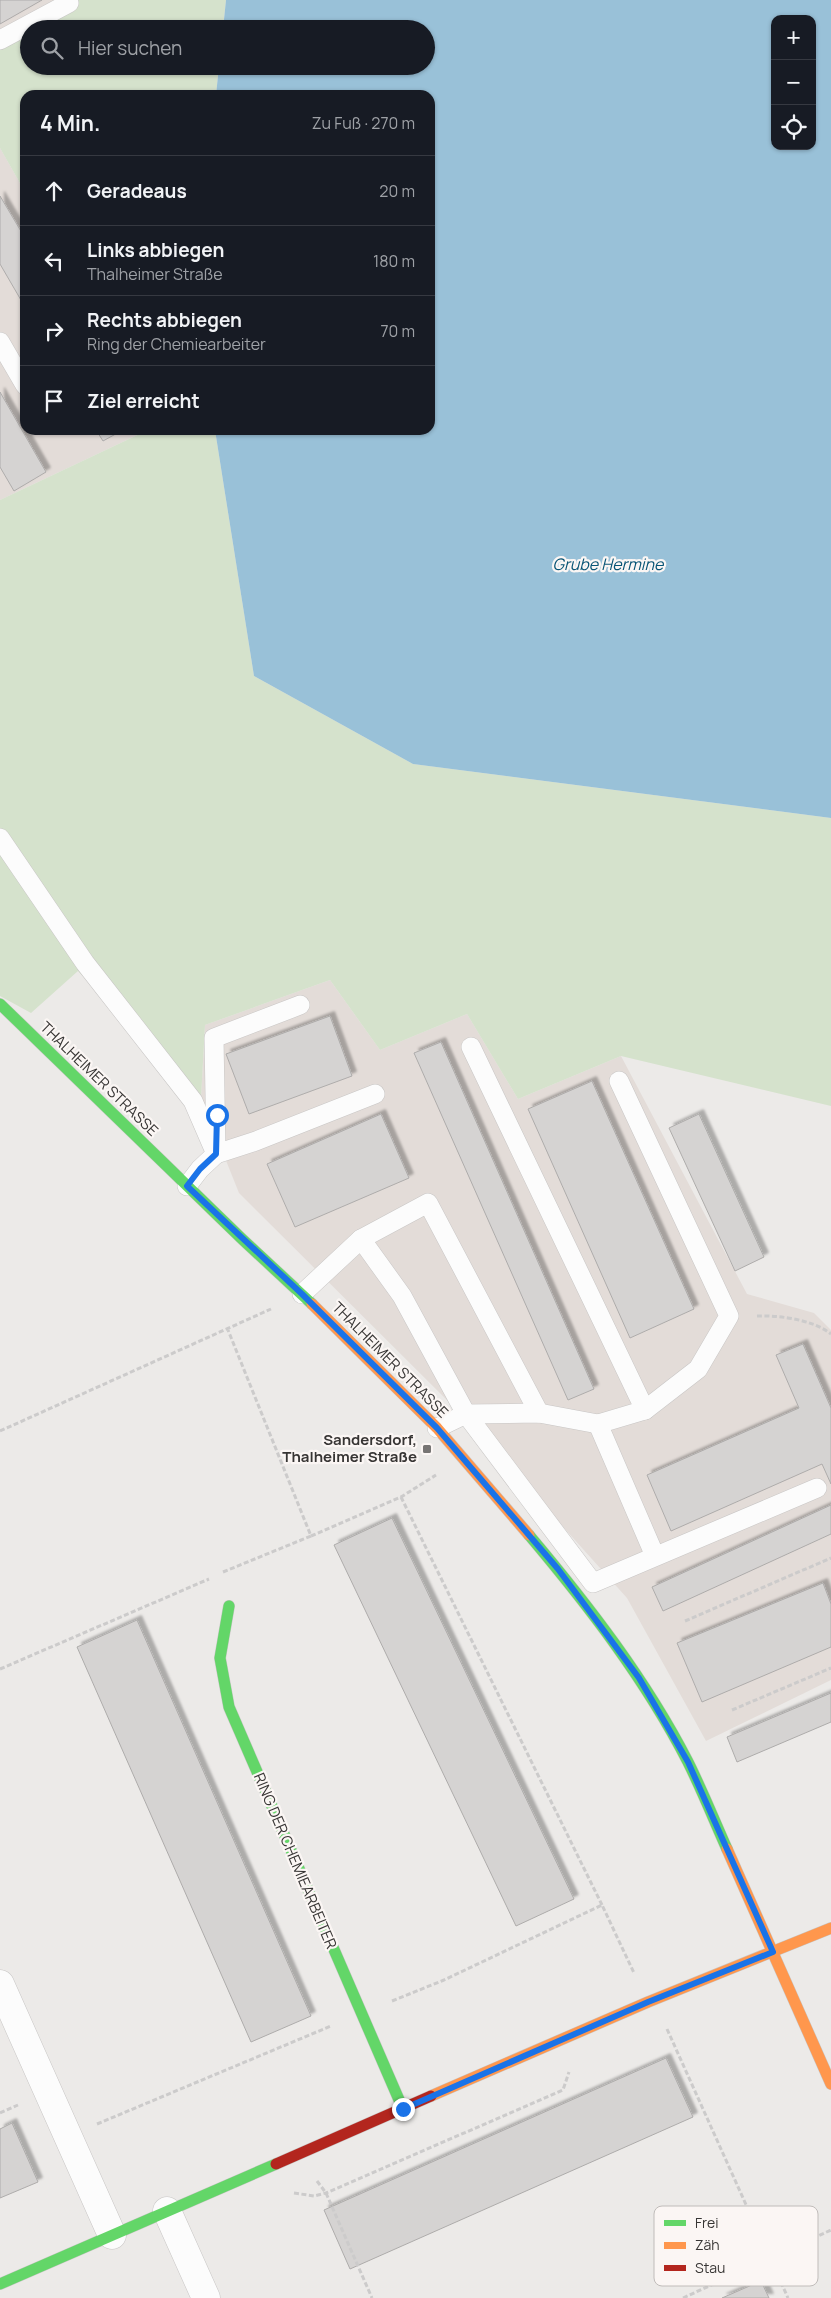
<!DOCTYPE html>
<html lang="de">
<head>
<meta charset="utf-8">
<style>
  body { margin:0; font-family:Manrope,sans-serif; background:#242831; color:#f1f3f6 }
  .controls { position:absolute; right:15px; top:15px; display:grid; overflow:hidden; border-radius:10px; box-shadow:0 1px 4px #0004 }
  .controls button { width:45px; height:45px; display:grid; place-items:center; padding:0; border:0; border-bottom:1px solid #363941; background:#171b24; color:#f1f3f6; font:25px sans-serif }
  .stop { position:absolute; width:15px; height:15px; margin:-11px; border:4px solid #1a73e8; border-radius:50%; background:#fff }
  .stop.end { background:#1a73e8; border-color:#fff; box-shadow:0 1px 5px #0008 }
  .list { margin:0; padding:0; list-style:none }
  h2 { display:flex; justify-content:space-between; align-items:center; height:65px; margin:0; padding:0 20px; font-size:21px }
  h2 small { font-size:16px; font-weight:400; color:#9ea1a6 }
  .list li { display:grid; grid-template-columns:32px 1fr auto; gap:15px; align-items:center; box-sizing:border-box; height:70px; padding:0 20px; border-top:1px solid #363941 }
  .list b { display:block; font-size:19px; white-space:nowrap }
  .list p { margin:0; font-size:16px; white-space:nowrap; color:#9ea1a6 }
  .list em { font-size:16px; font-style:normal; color:#9ea1a6 }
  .icon { flex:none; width:28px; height:28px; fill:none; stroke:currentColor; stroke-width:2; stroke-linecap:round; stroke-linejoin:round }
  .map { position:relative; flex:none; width:831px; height:2298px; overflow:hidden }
  .search { position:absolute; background:#171b24; box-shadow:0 1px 4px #0004; left:20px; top:20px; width:415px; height:55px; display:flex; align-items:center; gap:12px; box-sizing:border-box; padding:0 18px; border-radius:28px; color:#9ea1a6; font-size:19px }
  .panel { position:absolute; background:#171b24; box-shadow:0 1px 4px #0004; left:20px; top:90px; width:415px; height:345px; border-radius:15px }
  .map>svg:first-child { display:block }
  .built { fill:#e3dcd8 }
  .green { fill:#d5e2cc }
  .water { fill:#99c1d8; fill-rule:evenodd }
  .building { fill:#d5d3d2; stroke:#aeacab; filter:url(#shadow) }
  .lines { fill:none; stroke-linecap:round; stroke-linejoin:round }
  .lane-casing { stroke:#c8c6c5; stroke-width:20 }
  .street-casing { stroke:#c8c6c5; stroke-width:29 }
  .fast-casing { stroke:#c8c6c5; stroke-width:12 }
  .slow-casing { stroke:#c8c6c5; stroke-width:12 }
  .jam-casing { stroke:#c8c6c5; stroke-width:12 }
  .path { stroke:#cccbcb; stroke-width:3; stroke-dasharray:5 2.5; stroke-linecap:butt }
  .lane { stroke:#fcfcfc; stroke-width:19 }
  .street { stroke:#fcfcfc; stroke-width:28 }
  .fast { stroke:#63d668; stroke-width:11 }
  .slow { stroke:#ff974d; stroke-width:11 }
  .jam { stroke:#b3261e; stroke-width:11 }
  .route { stroke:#1a73e8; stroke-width:6 }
  .poi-dot { fill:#767473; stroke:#fbf6f4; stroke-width:2 }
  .labels { text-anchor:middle; stroke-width:4.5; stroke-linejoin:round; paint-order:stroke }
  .street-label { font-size:15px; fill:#373534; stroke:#fbf6f4 }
  .poi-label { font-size:15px; font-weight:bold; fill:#373534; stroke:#fbf6f4; text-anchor:end }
  .water-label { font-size:16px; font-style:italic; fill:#085475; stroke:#fbf6f4 }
  .key { fill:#fbf6f4; stroke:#c0bcba; stroke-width:1 }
  .key-label { font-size:14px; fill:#373534 }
</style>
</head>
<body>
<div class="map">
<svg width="831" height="2298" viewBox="0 0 831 2298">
  <defs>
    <filter id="shadow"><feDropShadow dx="4.5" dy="-4.5" stdDeviation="1" flood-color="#0004"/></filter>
  </defs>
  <rect width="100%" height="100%" fill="#eceae8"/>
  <g class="built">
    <path d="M 0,0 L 71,0 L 0,48 Z"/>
    <path d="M 0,148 L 25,192 L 25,430 L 148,430 L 0,500 Z"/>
    <path d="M 330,980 L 380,1050 L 467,1014 L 518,1099 L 621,1056 L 747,1294 L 814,1313 L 831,1330 L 831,1680 L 706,1741 L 627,1598 L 466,1419 L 239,1193 L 201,1098 L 205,1025 Z"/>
  </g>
  <g class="green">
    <path d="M 71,0 L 226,0 L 223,29 L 29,29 L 29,66 L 219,66 L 216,95 L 25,95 L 25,192 L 0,148 L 0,48 Z"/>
    <path d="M 148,430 L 215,430 L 254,676 L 413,764 L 831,818 L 831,1106 L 621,1056 L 518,1099 L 467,1014 L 380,1050 L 330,980 L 205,1025 L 201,1098 L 78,971 L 31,1013 L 0,996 L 0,500 Z"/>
  </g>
  <path class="water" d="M 226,0 L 831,0 L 831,818 L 413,764 L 254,676 L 215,430 L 430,430 L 430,95 L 216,95 L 219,66 L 426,66 L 426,29 L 223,29 ZM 775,19 L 812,19 L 812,146 L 775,146 Z"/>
  <g class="building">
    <path d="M 0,0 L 42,0 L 0,24 Z"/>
    <path d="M 0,196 L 25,238 L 25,307 L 0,264 Z"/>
    <path d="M 0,392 L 46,472 L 14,491 L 0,467 Z"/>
    <path d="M 96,430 L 123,430 L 103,441 Z"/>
    <path d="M 330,1016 L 352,1076 L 249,1114 L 226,1054 Z"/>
    <path d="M 441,1042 L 594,1389 L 568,1400 L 414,1053 Z"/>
    <path d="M 592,1081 L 694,1309 L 630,1338 L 528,1109 Z"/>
    <path d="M 381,1114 L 409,1178 L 295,1227 L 267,1164 Z"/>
    <path d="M 699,1114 L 764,1257 L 735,1271 L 669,1128 Z"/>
    <path d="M 803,1344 L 831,1408 L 831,1484 L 822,1464 L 671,1531 L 647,1475 L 799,1408 L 776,1355 Z"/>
    <path d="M 831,1505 L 831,1534 L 663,1611 L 652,1587 Z"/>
    <path d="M 392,1518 L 574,1899 L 516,1926 L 334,1545 Z"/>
    <path d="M 823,1583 L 831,1604 L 831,1647 L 702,1702 L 677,1643 Z"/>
    <path d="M 137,1620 L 311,2016 L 251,2042 L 77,1647 Z"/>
    <path d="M 831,1693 L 831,1722 L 737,1762 L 727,1737 Z"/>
    <path d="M 666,2058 L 693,2117 L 350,2269 L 324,2210 Z"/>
    <path d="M 12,2123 L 38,2182 L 0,2198 L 0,2129 Z"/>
    <path d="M 761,2281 L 769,2298 L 722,2298 Z"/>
  </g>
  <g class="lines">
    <defs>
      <g id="lane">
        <path d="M 0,40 L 69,3"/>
        <path d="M 0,342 L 25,385"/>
        <path d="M 0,838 L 85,963 L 193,1101 L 216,1154 L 200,1169 L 187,1186"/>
        <path d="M 300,1005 L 214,1038 L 216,1154 L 256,1141 L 375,1094"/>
        <path d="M 471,1047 L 645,1410"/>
        <path d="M 361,1239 L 402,1296 L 466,1414 L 593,1583 L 817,1488"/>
        <path d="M 302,1294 L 361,1239 L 428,1203 L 539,1413"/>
        <path d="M 598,1424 L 655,1556"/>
        <path d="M 437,1428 L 466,1414 L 539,1413 L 598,1424 L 645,1410 L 698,1369 L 729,1316 L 619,1081"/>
      </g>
      <g id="street">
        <path d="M 0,1984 L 112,2235"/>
        <path d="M 167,2211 L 206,2298"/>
      </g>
      <g id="fast">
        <path d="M 0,1004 L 241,1238 L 312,1304"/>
        <path d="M 529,1535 C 588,1605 646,1680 688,1762 C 702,1790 714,1820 727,1849"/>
        <path d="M 229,1606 L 220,1658 L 229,1707 L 403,2109"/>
        <path d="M 0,2284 L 276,2164"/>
      </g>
      <g id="slow">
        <path d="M 312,1304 L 437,1428 L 529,1535"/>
        <path d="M 727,1849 L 831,2084"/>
        <path d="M 431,2096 L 648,2002 L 831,1928"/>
      </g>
      <path id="jam" d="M 276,2164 L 431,2096"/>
    </defs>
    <use href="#lane" class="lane-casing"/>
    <use href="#street" class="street-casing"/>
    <use href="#fast" class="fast-casing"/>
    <use href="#slow" class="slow-casing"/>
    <use href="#jam" class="jam-casing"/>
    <g class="path">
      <path d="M 757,1316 C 779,1315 814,1320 831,1334"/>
      <path d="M 0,1431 L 271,1309"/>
      <path d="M 401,1497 L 602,1905"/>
      <path d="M 311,1536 L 401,1497 L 436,1475"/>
      <path d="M 223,1572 L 311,1536 L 228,1330"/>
      <path d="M 685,1621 L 831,1558"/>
      <path d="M 0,1669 L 209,1579"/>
      <path d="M 732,1710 L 831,1668"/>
      <path d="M 392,2001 L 444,1980 L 602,1905 L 634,1973"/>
      <path d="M 667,2029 L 788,2298"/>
      <path d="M 0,2113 L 18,2105"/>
      <path d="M 97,2124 L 331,2026"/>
      <path d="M 317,2181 L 326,2193 L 372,2298"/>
      <path d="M 294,2193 L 314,2196 L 326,2193 L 563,2090 L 569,2072"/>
      <path d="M 683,2298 L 831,2230"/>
    </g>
    <use href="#lane" class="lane"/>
    <use href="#street" class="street"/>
    <use href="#fast" class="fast"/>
    <use href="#slow" class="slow"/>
    <use href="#jam" class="jam"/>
  </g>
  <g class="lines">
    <path class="route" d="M 217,1115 L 216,1154 L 200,1169 L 187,1186 L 302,1294 L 437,1428 L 558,1569 L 639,1678 L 688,1762 L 773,1952 L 648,2002 L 403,2109"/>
  </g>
  <rect class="poi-dot" x="422" y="1444" width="10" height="10" rx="2.5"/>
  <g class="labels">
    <g class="street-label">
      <text transform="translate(99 1079) rotate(44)" y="5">THALHEIMER STRASSE</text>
      <text transform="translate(390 1360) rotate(45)" y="5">THALHEIMER STRASSE</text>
      <text transform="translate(295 1861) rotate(67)" y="5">RING DER CHEMIEARBEITER</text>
    </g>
    <g class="poi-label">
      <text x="417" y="1445">Sandersdorf,<tspan x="417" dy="17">Thalheimer Straße</tspan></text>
    </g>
    <g class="water-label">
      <text x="608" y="570">Grube Hermine</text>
    </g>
  </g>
  <rect x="654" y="2206" width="164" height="80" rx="8" class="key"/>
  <rect x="664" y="2220" width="22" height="6" fill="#63d668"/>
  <rect x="664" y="2242" width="22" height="7" fill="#ff974d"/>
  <rect x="664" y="2265" width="22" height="6" fill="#b3261e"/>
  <g class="key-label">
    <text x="695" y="2228">Frei</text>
    <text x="695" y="2250">Zäh</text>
    <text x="695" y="2273">Stau</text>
  </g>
</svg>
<div class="controls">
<button>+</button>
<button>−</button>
<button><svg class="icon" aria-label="locate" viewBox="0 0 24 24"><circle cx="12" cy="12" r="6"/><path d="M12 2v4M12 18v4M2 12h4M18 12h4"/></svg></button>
</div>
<div class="stop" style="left:217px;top:1115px"></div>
<div class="stop end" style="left:403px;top:2109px"></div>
<div class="search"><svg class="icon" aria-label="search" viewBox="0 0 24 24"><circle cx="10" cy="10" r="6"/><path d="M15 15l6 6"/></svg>Hier suchen</div>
<section class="panel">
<h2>4 Min.<small>Zu Fuß · 270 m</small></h2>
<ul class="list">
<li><svg class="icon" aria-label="ahead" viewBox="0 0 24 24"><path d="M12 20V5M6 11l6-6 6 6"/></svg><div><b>Geradeaus</b></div><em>20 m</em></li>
<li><svg class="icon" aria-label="left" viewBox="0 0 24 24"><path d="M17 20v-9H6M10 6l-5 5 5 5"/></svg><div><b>Links abbiegen</b><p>Thalheimer Straße</p></div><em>180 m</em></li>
<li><svg class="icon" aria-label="right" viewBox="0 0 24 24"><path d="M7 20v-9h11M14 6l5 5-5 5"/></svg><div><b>Rechts abbiegen</b><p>Ring der Chemiearbeiter</p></div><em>70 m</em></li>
<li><svg class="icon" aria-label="arrive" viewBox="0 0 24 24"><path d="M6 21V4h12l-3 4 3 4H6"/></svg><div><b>Ziel erreicht</b></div></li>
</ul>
</section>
</div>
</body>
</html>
